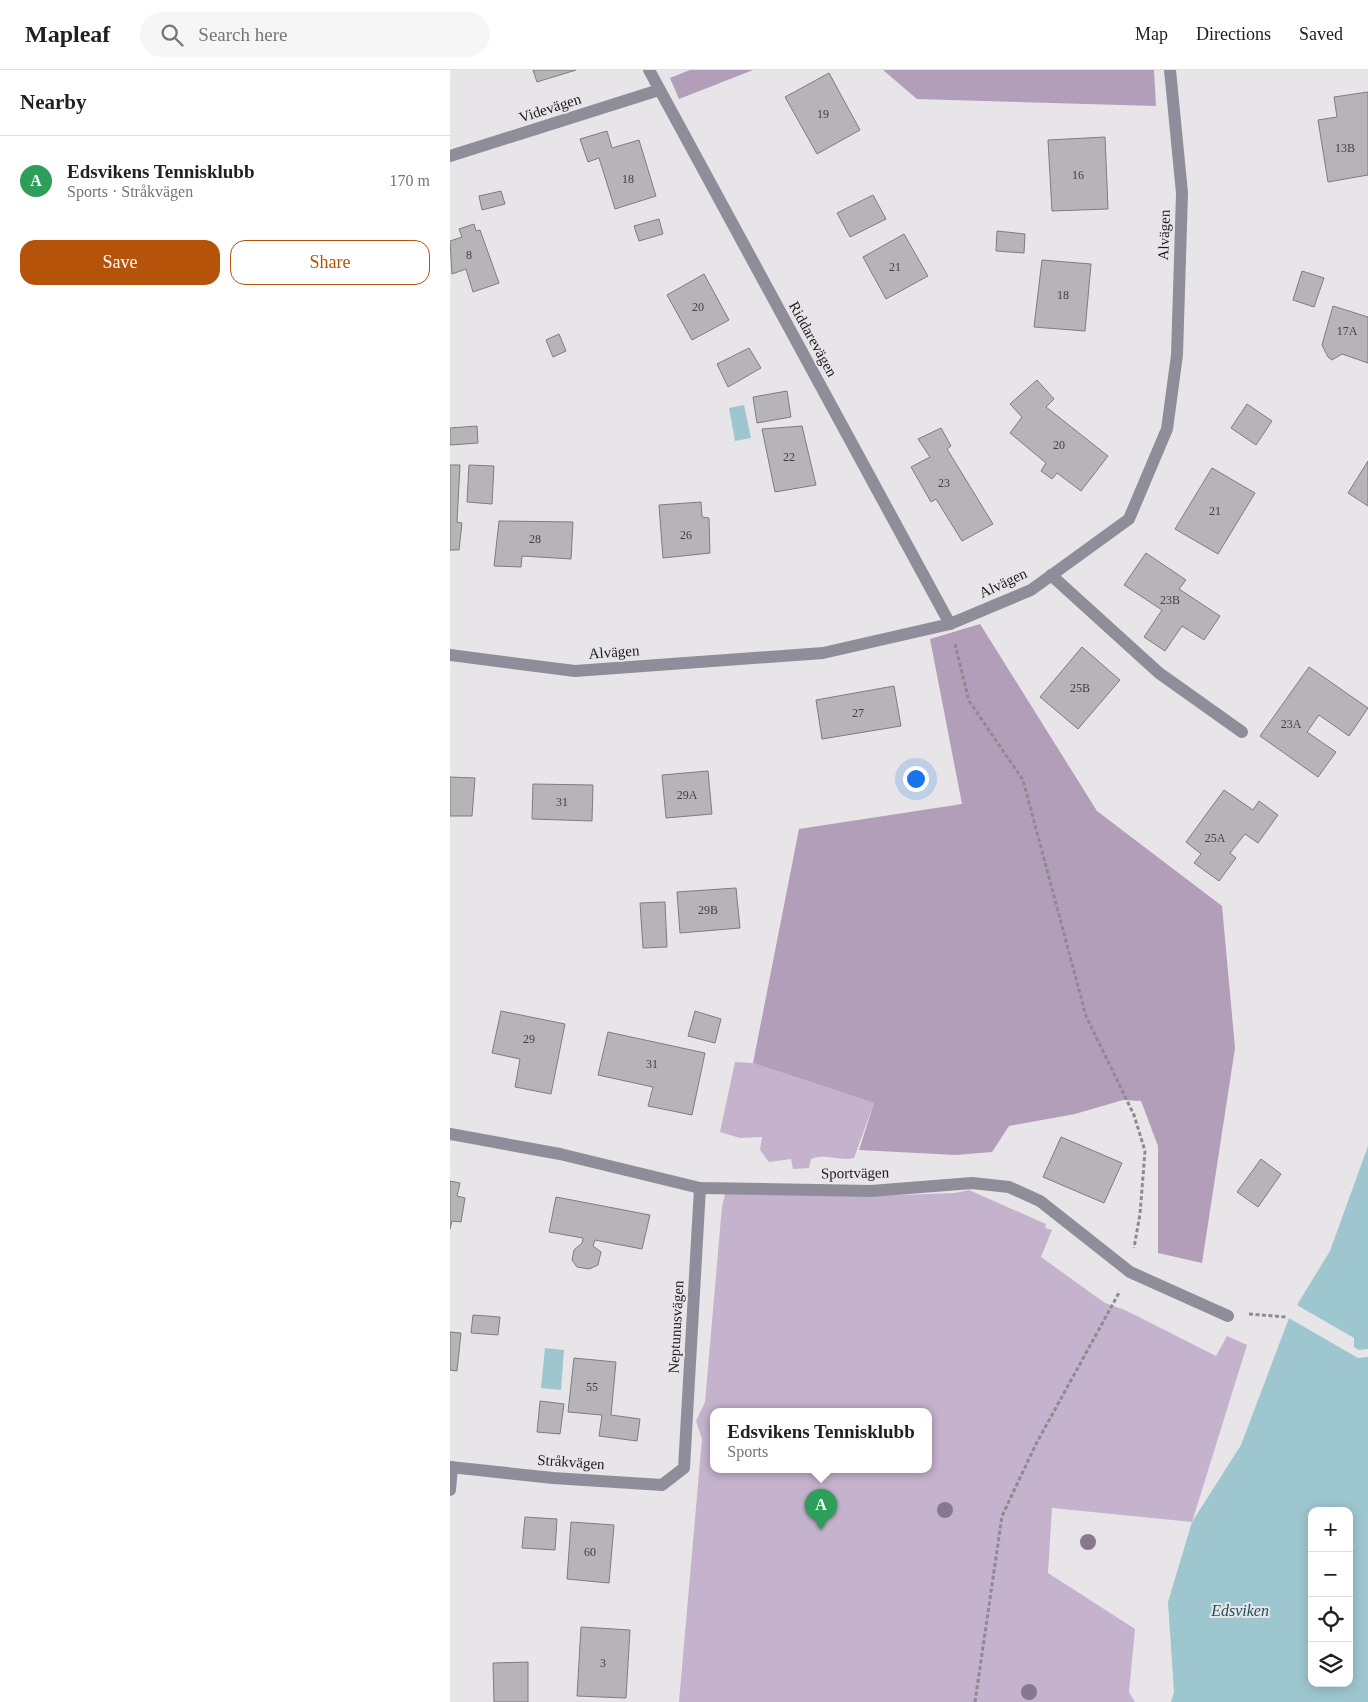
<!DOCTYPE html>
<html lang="en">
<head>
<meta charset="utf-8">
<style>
  body { margin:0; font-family:Georgia,serif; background:#f6f6f6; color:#202124 }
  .controls { position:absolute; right:15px; bottom:15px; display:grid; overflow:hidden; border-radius:10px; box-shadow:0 2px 12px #0003 }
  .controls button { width:45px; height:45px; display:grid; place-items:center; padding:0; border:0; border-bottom:1px solid #e0e0e0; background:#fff; color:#202124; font:25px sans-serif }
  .you { position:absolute; left:465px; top:708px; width:18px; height:18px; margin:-12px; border:4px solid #fff; border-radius:50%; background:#1a73e8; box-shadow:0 0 0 8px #1a73e833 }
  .badge { display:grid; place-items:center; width:32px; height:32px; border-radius:50%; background:#b45309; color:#fff; font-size:16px; font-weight:700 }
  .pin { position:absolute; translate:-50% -41px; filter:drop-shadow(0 1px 2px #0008) }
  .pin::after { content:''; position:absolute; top:26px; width:18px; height:15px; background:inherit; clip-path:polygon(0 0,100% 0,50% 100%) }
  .popup { position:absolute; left:260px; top:1338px; width:222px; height:65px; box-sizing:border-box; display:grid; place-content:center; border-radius:10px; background:#fff; filter:drop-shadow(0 1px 4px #0005); font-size:16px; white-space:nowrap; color:#757577 }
  .popup b { font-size:19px; color:#202124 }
  .popup::after { content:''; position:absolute; left:50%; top:100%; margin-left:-10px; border:10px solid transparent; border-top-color:#fff }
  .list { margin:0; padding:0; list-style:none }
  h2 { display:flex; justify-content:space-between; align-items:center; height:65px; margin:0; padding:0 20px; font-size:21px }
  h2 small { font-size:16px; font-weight:400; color:#757577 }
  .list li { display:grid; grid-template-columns:32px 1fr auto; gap:15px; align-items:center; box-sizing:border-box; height:90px; padding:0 20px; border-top:1px solid #e0e0e0 }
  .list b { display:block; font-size:19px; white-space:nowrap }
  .list p { margin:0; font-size:16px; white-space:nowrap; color:#757577 }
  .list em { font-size:16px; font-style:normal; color:#757577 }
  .actions { display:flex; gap:10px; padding:15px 20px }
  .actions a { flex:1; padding:11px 0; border:1px solid #b45309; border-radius:15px; text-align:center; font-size:18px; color:#b45309 }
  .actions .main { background:#b45309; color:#fff }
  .icon { flex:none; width:28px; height:28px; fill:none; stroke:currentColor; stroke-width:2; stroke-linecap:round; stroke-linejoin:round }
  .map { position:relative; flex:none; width:918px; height:1632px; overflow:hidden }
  header { display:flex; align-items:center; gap:30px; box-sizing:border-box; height:70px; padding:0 25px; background:#fff; border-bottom:1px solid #e0e0e0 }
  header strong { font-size:24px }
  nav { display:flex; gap:28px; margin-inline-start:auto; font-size:18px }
  .search { width:350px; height:45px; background:#f6f6f6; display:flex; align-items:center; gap:12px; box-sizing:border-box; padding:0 18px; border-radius:28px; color:#757577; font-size:19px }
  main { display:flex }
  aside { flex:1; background:#fff }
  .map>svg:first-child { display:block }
  .green { fill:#c5b2cc; fill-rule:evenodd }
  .forest { fill:#b29eb9 }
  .water { fill:#9ec6cf; fill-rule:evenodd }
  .pier { fill:#e7e5e8 }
  .building { fill:#b6b4b7; stroke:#7e7c7e }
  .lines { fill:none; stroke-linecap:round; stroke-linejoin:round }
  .path { stroke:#8d8b8e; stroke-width:3; stroke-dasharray:4 2.5; stroke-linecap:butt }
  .service { stroke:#908d9a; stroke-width:12 }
  .minor { stroke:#908d9a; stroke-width:12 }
  .tree { fill:#88788e }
  .labels { text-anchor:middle; stroke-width:4; stroke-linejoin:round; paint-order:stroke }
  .number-label { font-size:12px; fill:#424143 }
  .street-label { font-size:15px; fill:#1c1b1c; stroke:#e7e5e8 }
  .water-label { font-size:16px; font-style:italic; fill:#18505a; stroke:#e7e5e8 }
</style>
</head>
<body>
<header>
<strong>Mapleaf</strong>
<div class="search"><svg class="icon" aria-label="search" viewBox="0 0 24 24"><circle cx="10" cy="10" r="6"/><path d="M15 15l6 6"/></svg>Search here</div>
<nav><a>Map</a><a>Directions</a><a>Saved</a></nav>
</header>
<main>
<aside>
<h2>Nearby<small></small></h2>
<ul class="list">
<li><span class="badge" style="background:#2e9e5b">A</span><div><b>Edsvikens Tennisklubb</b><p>Sports · Stråkvägen</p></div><em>170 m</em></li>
</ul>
<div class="actions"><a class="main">Save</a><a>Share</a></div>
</aside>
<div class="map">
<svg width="918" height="1632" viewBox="0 0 918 1632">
  <rect width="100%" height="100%" fill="#e7e5e8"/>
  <g class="green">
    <path d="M 285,992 L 303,993 L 424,1033 L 404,1088 C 389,1092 376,1083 361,1089 L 359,1098 L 343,1099 L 341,1089 L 319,1092 L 310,1080 L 312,1067 L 290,1068 L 270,1062 Z"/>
    <path d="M 519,1120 L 596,1154 L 595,1158 L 602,1160 L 591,1187 L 655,1233 L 675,1240 L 766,1286 L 777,1266 L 797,1275 L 742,1452 L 602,1438 L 598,1503 L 685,1559 L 679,1622 L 685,1632 L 229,1632 L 252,1369 L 246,1351 L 255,1332 L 272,1136 L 276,1121 L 423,1126 L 505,1123 ZM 264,1341 L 478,1341 L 478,1399 L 264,1399 Z"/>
  </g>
  <g class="forest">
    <path d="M 240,0 L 303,0 L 229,29 L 220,8 Z"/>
    <path d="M 433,0 L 704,0 L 706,36 L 467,29 Z"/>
    <path d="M 530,554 L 647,741 L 772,836 L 785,978 L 752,1193 L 708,1183 L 708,1076 L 691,1031 L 673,1030 L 625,1044 L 559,1056 L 542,1082 L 506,1085 L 409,1080 L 424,1033 L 303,993 L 349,759 L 512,734 L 480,569 Z"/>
  </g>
  <g class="water">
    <path d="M 294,335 L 301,368 L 285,371 L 279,338 Z"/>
    <path d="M 918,1076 L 918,1632 L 721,1632 L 724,1622 L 718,1532 L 742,1452 L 791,1375 L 839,1248 L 880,1181 ZM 862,1441 L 899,1441 L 899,1613 L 862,1613 Z"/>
    <path d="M 95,1278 L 114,1280 L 111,1320 L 91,1318 Z"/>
  </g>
  <path class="pier" d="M 845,1234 L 904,1268 L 904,1277 L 909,1280 L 918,1279 L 918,1287 L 908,1288 L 837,1247 Z"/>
  <g class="building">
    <path d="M 83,0 L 126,0 L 87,12 Z"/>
    <path d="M 379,3 L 410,60 L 367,84 L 335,27 Z"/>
    <path d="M 918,22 L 918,105 L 878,112 L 868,50 L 887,47 L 884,27 Z"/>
    <path d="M 157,61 L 162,78 L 189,70 L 206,126 L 165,139 L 149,88 L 138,92 L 130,69 Z"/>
    <path d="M 655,67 L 658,139 L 602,141 L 598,70 Z"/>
    <path d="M 51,121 L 55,134 L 32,140 L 29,126 Z"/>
    <path d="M 423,125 L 436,149 L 400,167 L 387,143 Z"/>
    <path d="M 209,149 L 213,164 L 189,171 L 184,156 Z"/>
    <path d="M 24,154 L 26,161 L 30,160 L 49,213 L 23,222 L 16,199 L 2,204 L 0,171 L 12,167 L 9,159 Z"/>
    <path d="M 547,161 L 575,164 L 574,183 L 546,181 Z"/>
    <path d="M 454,164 L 478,206 L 436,229 L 413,187 Z"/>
    <path d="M 592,190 L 641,194 L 635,261 L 584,257 Z"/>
    <path d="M 852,201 L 874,208 L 864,237 L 843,230 Z"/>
    <path d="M 254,204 L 279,250 L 242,270 L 217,225 Z"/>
    <path d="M 883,236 L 918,247 L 918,293 L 892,284 L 882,290 L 878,287 L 872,275 Z"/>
    <path d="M 109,264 L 116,281 L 103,287 L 96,270 Z"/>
    <path d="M 299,278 L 311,298 L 278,317 L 267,294 Z"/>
    <path d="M 587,310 L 604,329 L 596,337 L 658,386 L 631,421 L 607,403 L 602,409 L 591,401 L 596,393 L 560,363 L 572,347 L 560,334 Z"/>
    <path d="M 337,321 L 341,347 L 307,353 L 303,327 Z"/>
    <path d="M 797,334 L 822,351 L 806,375 L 781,358 Z"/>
    <path d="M 27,356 L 28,373 L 0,375 L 0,358 Z"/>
    <path d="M 352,356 L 366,415 L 325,422 L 312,359 Z"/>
    <path d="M 491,358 L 501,376 L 497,379 L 543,454 L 512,471 L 486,429 L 481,432 L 461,397 L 480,387 L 468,369 Z"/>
    <path d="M 918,391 L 918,436 L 898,423 Z"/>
    <path d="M 0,395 L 10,395 L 7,452 L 12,453 L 9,480 L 0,480 Z"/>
    <path d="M 19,395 L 44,396 L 42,434 L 17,432 Z"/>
    <path d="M 762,398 L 805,423 L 768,484 L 725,459 Z"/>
    <path d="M 251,432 L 252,447 L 259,448 L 260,483 L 213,488 L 209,435 Z"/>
    <path d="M 49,451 L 123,452 L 121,489 L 72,486 L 71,497 L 44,496 Z"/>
    <path d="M 696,483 L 736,510 L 729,519 L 770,546 L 754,570 L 732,556 L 715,581 L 694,567 L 712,540 L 674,515 Z"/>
    <path d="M 632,577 L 670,610 L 628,659 L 590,627 Z"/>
    <path d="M 859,597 L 918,638 L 899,666 L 869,645 L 857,662 L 886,682 L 868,707 L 810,666 Z"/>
    <path d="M 444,616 L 451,656 L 372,669 L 366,630 Z"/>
    <path d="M 258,701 L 262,744 L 216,748 L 212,705 Z"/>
    <path d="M 0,707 L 25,708 L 22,746 L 0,746 Z"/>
    <path d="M 83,714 L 143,715 L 142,751 L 82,749 Z"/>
    <path d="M 774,720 L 803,740 L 809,731 L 828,745 L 808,773 L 795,764 L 780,783 L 786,788 L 769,811 L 744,793 L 751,784 L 736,772 Z"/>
    <path d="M 286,818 L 290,858 L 230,863 L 227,822 Z"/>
    <path d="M 215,832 L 217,877 L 193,878 L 190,833 Z"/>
    <path d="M 51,941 L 115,954 L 101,1024 L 65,1017 L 70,989 L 42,983 Z"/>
    <path d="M 245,941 L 271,949 L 265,973 L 238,966 Z"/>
    <path d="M 158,962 L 255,983 L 242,1045 L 198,1036 L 203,1017 L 148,1005 Z"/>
    <path d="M 611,1067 L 672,1093 L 654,1133 L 593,1107 Z"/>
    <path d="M 811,1089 L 831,1104 L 808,1137 L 787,1122 Z"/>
    <path d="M 0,1111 L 10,1113 L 7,1126 L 15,1128 L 11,1152 L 2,1151 L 0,1159 Z"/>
    <path d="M 106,1127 L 200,1145 L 192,1179 L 145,1170 L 143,1176 L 151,1182 L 148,1195 L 139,1199 L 127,1197 L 122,1190 L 124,1180 L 132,1173 L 133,1168 L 99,1162 Z"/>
    <path d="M 23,1245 L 50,1247 L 48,1265 L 21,1263 Z"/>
    <path d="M 0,1262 L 11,1263 L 7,1301 L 0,1300 Z"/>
    <path d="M 124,1288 L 166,1292 L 161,1345 L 190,1349 L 187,1371 L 149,1366 L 152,1345 L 118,1342 Z"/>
    <path d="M 90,1331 L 114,1334 L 110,1364 L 87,1362 Z"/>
    <path d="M 75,1447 L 107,1449 L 105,1480 L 72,1478 Z"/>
    <path d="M 121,1452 L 164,1455 L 159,1513 L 117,1509 Z"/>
    <path d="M 131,1557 L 180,1560 L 176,1628 L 127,1626 Z"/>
    <path d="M 78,1592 L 78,1632 L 44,1632 L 43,1593 Z"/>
  </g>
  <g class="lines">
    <g class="path">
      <path d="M 505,574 L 519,631 L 573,710 L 636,946 L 684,1045 L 695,1081 L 690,1144 L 684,1178"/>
      <path d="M 799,1244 L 836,1247"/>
      <path d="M 525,1632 L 552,1446 L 586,1374 L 670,1221"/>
    </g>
    <path class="service" d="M 601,505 L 709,603 L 792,662"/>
    <g class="minor">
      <path d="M 199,0 L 500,554"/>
      <path d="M 0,86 L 209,20"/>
      <path d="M 0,585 L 125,601 L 373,583 L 500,554 L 581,520 L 679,449 L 717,359 L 727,285 L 732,123 L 720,0"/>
      <path d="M 0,1064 L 110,1084 L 250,1118 L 421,1121 L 522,1113 L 559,1117 L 590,1131 L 680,1202 L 778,1246"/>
      <path d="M 0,1397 L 103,1408 L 212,1415 L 234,1398 L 250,1118"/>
      <path d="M 0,1420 L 2,1397"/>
    </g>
  </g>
  <g class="tree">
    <circle cx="495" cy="1440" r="8"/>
    <circle cx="638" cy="1472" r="8"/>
    <circle cx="579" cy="1622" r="8"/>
  </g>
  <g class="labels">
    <g class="number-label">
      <text x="373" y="48">19</text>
      <text x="895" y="82">13B</text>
      <text x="628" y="109">16</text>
      <text x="178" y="113">18</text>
      <text x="19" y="189">8</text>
      <text x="445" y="201">21</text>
      <text x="613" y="229">18</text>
      <text x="248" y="241">20</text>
      <text x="897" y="265">17A</text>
      <text x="609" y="379">20</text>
      <text x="339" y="391">22</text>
      <text x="494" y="417">23</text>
      <text x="765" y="445">21</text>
      <text x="236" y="469">26</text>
      <text x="85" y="473">28</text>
      <text x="720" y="534">23B</text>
      <text x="630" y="622">25B</text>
      <text x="408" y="647">27</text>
      <text x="841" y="658">23A</text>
      <text x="237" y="729">29A</text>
      <text x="112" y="736">31</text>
      <text x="765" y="772">25A</text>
      <text x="258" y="844">29B</text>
      <text x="79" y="973">29</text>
      <text x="202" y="998">31</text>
      <text x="142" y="1321">55</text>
      <text x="140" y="1486">60</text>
      <text x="153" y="1597">3</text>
    </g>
    <g class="street-label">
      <text transform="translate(100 38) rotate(-18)" y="5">Videvägen</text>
      <text transform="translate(714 165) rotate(-88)" y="5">Alvägen</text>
      <text transform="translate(363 269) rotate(61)" y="5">Riddarevägen</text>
      <text transform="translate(553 513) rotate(-25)" y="5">Alvägen</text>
      <text transform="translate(164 582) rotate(-4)" y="5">Alvägen</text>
      <text transform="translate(405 1103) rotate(-1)" y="5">Sportvägen</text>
      <text transform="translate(226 1257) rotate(-87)" y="5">Neptunusvägen</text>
      <text transform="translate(121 1392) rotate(4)" y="5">Stråkvägen</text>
    </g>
    <g class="water-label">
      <text x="790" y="1546">Edsviken</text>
    </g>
  </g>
</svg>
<div class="controls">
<button>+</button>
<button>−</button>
<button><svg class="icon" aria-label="locate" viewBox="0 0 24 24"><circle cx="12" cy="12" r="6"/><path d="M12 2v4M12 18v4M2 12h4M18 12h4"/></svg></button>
<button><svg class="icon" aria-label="layers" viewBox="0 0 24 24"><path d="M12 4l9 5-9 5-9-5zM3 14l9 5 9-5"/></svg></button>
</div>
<div class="you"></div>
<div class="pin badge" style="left:371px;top:1460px;background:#2e9e5b">A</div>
<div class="popup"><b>Edsvikens Tennisklubb</b>Sports</div>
</div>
</main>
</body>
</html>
